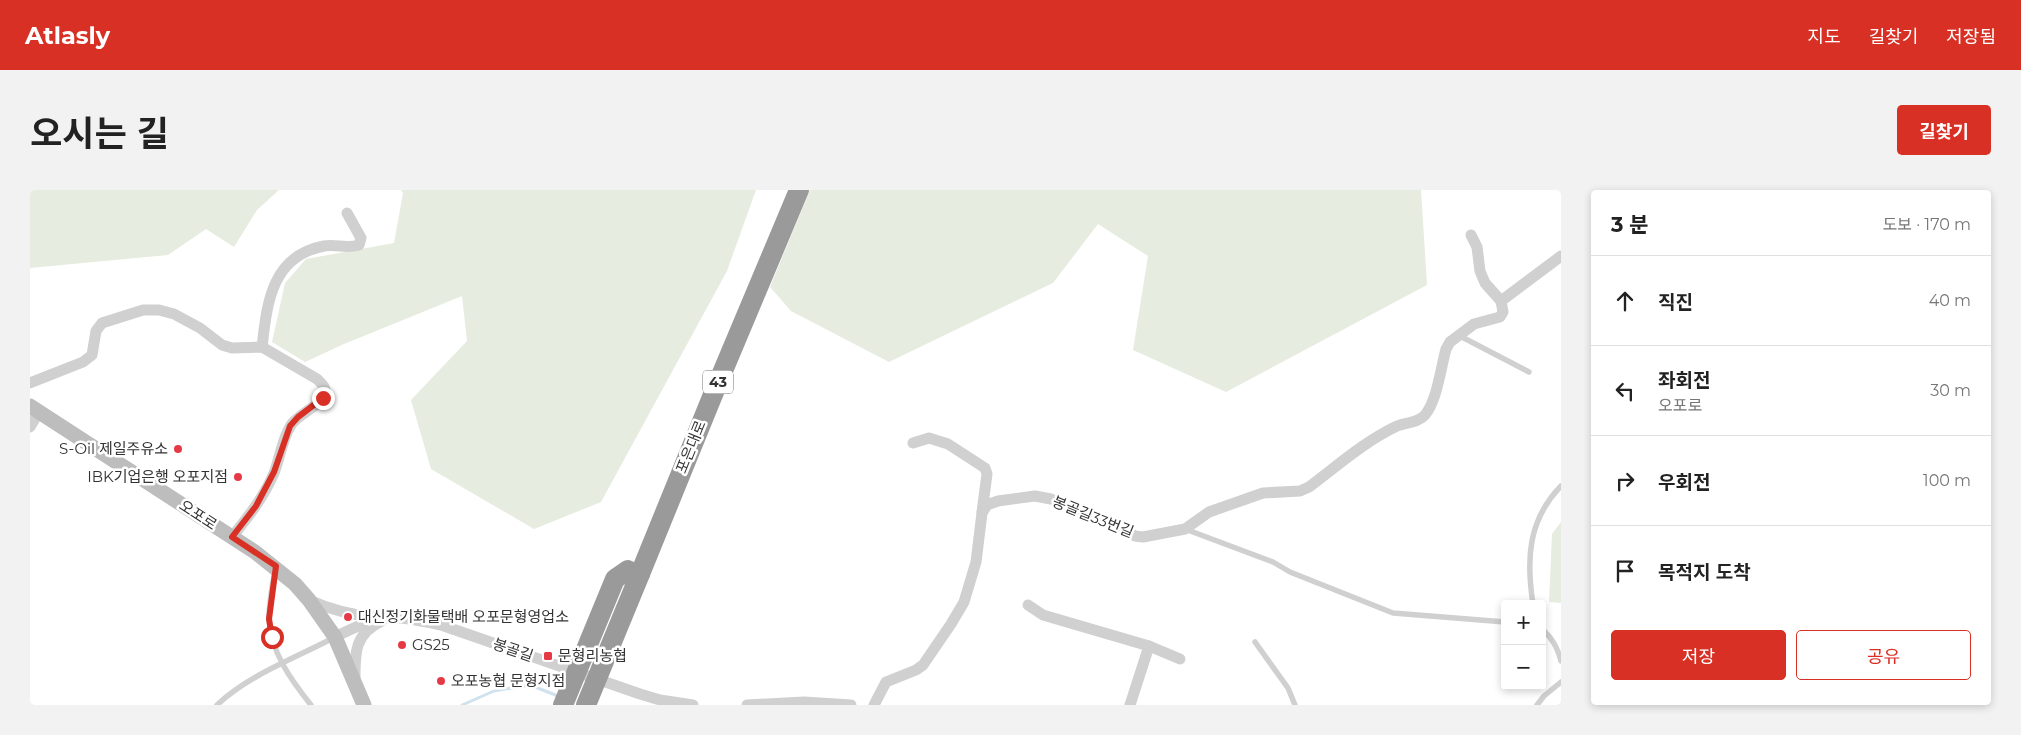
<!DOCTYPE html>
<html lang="ko">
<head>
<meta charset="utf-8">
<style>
  body { margin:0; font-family:Montserrat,"Noto Sans KR",sans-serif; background:#f2f2f2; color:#222 }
  .controls { position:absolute; right:15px; bottom:15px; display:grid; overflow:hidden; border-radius:5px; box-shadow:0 2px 8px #0003 }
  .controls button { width:45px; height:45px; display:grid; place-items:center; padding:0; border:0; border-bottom:1px solid #e0e0e0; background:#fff; color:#222; font:25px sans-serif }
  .stop { position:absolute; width:15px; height:15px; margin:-11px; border:4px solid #d93025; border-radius:50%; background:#fff }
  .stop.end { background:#d93025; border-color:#fff; box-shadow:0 1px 5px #0008 }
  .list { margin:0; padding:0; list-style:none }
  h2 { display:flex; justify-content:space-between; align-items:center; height:65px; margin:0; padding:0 20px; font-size:21px }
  h2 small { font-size:16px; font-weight:400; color:#767676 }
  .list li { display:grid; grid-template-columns:32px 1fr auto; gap:15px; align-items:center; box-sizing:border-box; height:90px; padding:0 20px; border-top:1px solid #e0e0e0 }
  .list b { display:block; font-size:19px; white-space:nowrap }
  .list p { margin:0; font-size:16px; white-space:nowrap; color:#767676 }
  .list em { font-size:16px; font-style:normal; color:#767676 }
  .actions { display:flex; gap:10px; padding:15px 20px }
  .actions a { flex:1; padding:11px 0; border:1px solid #d93025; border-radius:5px; text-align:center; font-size:18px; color:#d93025 }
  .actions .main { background:#d93025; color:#fff }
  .icon { flex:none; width:28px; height:28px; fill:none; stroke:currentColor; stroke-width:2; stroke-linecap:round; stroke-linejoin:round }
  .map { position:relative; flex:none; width:1531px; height:515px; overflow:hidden; border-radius:5px }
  header { display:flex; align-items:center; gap:30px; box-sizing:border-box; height:70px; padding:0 25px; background:#d93025; color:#fff }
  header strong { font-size:24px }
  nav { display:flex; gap:28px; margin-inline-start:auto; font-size:18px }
  .intro { display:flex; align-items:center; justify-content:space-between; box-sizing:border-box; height:120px; padding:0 30px }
  h1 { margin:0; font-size:35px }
  .button { padding:12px 22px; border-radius:5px; background:#d93025; color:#fff; font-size:18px; font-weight:700 }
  main { display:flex; gap:30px; padding:0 30px }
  aside { flex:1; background:#fff; border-radius:5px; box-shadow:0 2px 8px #0003 }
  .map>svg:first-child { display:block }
  .green { fill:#e6ecdf }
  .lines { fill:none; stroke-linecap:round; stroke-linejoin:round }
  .stream { stroke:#cfe2ee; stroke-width:3 }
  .lane { stroke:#d0d0d0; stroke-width:5.5 }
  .street { stroke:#d0d0d0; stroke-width:11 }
  .secondary { stroke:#bdbdbd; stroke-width:15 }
  .highway { stroke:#9a9a9a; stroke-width:20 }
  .highway-bridge { stroke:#9a9a9a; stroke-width:20 }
  .route { stroke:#d93025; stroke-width:6 }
  .poi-dot { fill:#e63946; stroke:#fff; stroke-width:2 }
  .labels { text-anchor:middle; stroke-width:5; stroke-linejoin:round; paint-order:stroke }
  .shield { fill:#fff; stroke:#707070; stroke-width:1 }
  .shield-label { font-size:14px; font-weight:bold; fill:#333 }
  .street-label { font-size:15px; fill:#333; stroke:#fff }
  .poi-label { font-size:15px; fill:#333; stroke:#fff; text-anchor:start }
</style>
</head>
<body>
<header>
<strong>Atlasly</strong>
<nav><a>지도</a><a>길찾기</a><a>저장됨</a></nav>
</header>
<div class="intro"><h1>오시는 길</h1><a class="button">길찾기</a></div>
<main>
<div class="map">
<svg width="1531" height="515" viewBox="0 0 1531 515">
  <rect width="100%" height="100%" fill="#fff"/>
  <g class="green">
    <path d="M 0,0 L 249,0 L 227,20 L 204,57 L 176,39 L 138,65 L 0,78 Z"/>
    <path d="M 371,0 L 726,0 L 697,81 L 571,312 L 504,339 L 401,279 L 381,210 L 437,151 L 432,106 L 314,154 L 275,172 L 242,152 L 255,93 L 276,69 L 364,53 L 373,3 Z"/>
    <path d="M 780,0 L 1391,0 L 1397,95 L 1196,202 L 1103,160 L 1118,66 L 1068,34 L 1023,93 L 859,172 L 761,121 L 740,97 Z"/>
    <path d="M 1531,332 L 1531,413 L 1519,412 L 1522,344 Z"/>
  </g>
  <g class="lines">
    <path class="stream" d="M 432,515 L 464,501 L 500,495 L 528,506"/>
    <g class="lane">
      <path d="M 1428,145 L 1499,182"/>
      <path d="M 1155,339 L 1243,372 L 1260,382 L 1363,423 L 1475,432"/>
      <path d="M 245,381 C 242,396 239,412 239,428 C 240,461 261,490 281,515"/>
      <path d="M 1503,414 C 1496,369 1498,330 1531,296"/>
      <path d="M 1512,439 C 1523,449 1527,457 1531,471"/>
      <path d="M 1225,452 L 1258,498 L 1265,515"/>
      <path d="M 187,515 C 220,484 266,468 305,447"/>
      <path d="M 1507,515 L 1514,506 L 1531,492"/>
    </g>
    <g class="street">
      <path d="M 1441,45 L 1447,57 L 1450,81 L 1455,93 L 1471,111"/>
      <path d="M 232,157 C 237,114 241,66 294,56 C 306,54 317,59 329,55 L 331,48 L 317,23"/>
      <path d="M 0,193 L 53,172 L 62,165 L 66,141 L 72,133 L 113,120 L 129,120 L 144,124 L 170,138 L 192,155 L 202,158 L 232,157 L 287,189 C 292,194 297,198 295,205 C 290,216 268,224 261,235 C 252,249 250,268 244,283 C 234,307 218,327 202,347"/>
      <path d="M 0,237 L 9,222"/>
      <path d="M 883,253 L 899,248 L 918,254 L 955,278 L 957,284 L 952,322"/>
      <path d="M 279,410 C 301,420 321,425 345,427"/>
      <path d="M 998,415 L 1013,425 L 1119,456 L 1150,469"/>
      <path d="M 305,447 C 351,424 360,424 411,435 L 610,504 L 630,510 L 663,515"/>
      <path d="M 325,490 C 325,463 324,444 352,431"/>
      <path d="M 717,515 L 774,512 L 821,515"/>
      <path d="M 844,515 L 856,492 L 886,480 L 893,475 L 921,434 L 934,412 L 946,372 L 952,323 L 957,315 L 968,311 L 1005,306 L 1021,309 L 1080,332 L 1105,346 L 1113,347 L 1155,339 L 1179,322 L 1233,303 L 1270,301 L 1279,297 C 1307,276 1335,251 1367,236 C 1377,232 1388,233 1395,225 C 1407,211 1411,177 1416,159 L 1420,152 L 1444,134 L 1470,127 L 1473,122 L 1471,111 L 1531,66"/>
      <path d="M 1100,515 L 1119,456"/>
    </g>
    <path class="secondary" d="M 0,216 L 225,362 L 265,394 L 279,410 L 305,447 L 334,515"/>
    <path class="highway" d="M 610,384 L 682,207 L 769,0"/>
    <g class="highway-bridge">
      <path d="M 533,515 L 585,389 L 598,380"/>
      <path d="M 556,515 L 610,384"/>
    </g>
  </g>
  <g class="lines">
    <path class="route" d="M 242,447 L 239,429 L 246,376 L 202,347 L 226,316 L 244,282 L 260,236 L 268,227 L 293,208"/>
  </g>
  <g class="poi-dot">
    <circle cx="148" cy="259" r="5"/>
    <circle cx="208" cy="287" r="5"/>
    <circle cx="318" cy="427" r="5"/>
    <circle cx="372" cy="455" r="5"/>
    <rect x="513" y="461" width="10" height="10" rx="2.5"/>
    <circle cx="411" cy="491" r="5"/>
  </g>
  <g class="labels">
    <rect class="shield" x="673" y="180.5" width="30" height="23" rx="4"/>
    <g class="shield-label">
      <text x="688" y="197">43</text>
    </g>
    <g class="street-label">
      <text transform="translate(661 257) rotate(-68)" y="5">포은대로</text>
      <text transform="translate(168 325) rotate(33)" y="5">오포로</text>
      <text transform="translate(1063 327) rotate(22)" y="5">봉골길33번길</text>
      <text transform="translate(483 460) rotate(19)" y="5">봉골길</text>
    </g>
    <g class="poi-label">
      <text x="138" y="264" text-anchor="end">S-Oil 제일주유소</text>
      <text x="198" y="292" text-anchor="end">IBK기업은행 오포지점</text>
      <text x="328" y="432">대신정기화물택배 오포문형영업소</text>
      <text x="382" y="460">GS25</text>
      <text x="528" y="471">문형리농협</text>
      <text x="421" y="496">오포농협 문형지점</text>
    </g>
  </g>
</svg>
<div class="controls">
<button>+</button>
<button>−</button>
</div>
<div class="stop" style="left:242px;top:447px"></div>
<div class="stop end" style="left:293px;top:208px"></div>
</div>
<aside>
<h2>3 분<small>도보 · 170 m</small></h2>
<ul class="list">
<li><svg class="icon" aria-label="ahead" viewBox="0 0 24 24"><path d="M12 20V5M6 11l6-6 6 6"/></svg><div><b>직진</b></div><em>40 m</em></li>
<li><svg class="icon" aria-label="left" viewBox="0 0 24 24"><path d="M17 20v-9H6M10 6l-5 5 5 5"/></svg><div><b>좌회전</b><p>오포로</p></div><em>30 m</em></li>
<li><svg class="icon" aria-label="right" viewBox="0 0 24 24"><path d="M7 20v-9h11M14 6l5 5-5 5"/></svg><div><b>우회전</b></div><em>100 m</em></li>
<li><svg class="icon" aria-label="arrive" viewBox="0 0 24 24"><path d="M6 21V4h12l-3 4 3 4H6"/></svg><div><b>목적지 도착</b></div></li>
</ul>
<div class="actions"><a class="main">저장</a><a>공유</a></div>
</aside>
</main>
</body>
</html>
